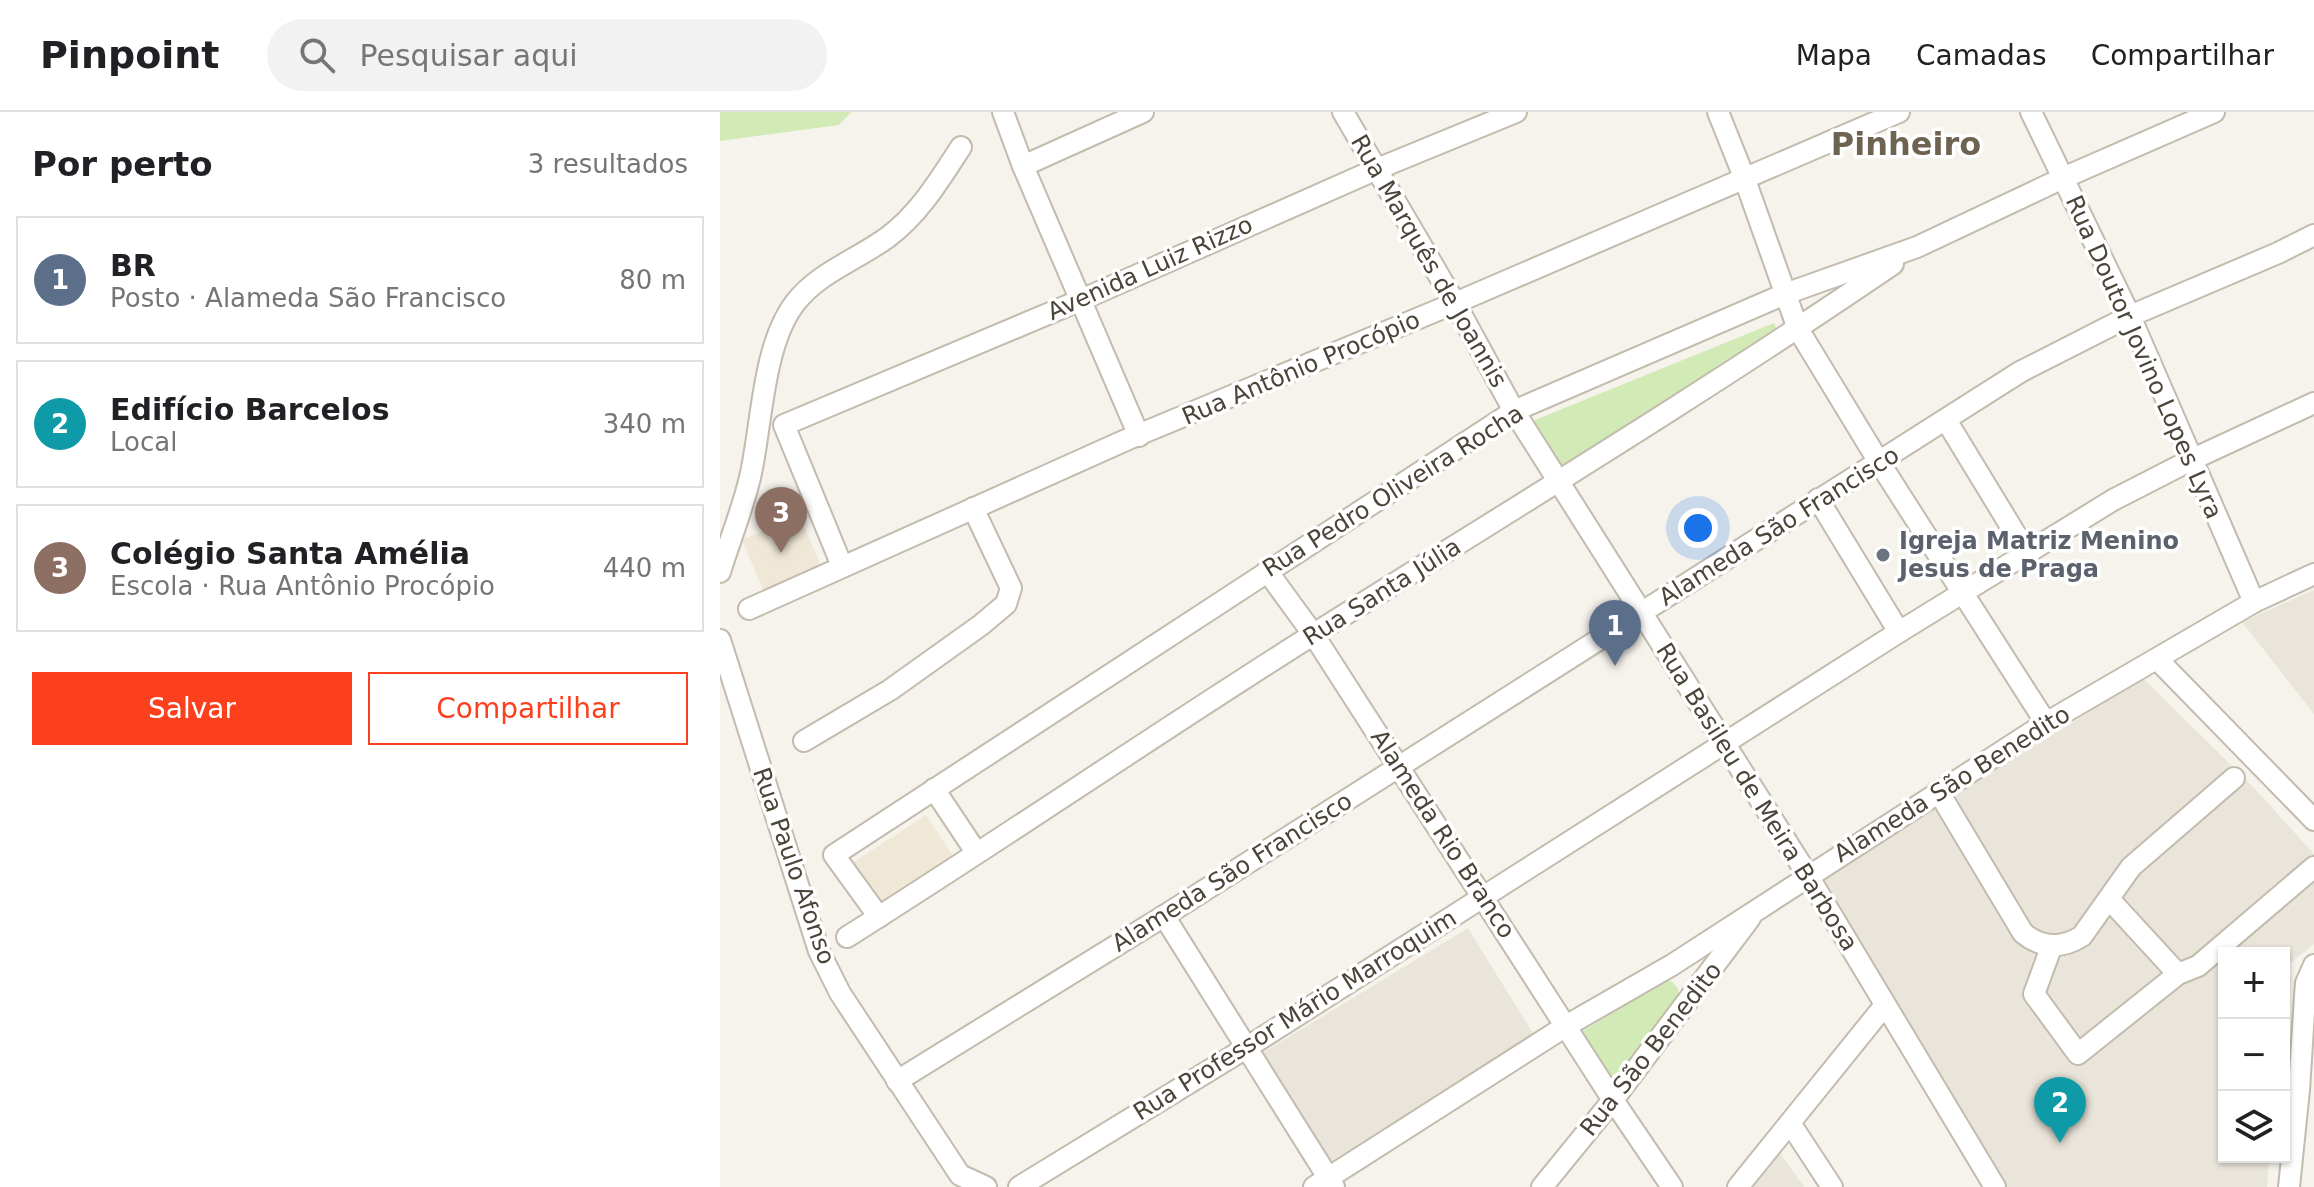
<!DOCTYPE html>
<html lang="pt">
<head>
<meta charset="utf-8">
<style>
  body { margin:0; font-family:"DejaVu Sans",sans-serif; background:#f2f2f2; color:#202124 }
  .controls { position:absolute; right:24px; bottom:24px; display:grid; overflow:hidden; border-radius:0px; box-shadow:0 2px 6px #0004 }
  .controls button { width:72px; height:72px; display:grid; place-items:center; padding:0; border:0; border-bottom:2px solid #e0e0e0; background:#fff; color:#202124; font:40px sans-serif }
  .you { position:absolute; left:978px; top:416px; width:28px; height:28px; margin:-20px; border:6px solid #fff; border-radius:50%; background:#1a73e8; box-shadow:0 0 0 12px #1a73e833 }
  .badge { display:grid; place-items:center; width:52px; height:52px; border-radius:50%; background:#fc3f1d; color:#fff; font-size:26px; font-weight:700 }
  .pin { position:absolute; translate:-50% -66px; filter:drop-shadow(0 2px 4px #0008) }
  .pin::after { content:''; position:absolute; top:42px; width:28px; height:24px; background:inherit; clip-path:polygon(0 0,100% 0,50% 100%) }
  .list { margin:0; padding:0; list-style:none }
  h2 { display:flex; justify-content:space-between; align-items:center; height:104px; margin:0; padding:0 32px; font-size:34px }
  h2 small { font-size:26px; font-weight:400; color:#757577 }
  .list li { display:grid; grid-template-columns:52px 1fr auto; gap:24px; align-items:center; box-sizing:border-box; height:128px; margin:0 16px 16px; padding:0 16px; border:2px solid #e0e0e0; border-radius:0px }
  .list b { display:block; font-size:30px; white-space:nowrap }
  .list p { margin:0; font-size:26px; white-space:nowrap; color:#757577 }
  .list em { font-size:26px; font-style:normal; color:#757577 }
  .actions { display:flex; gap:16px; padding:24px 32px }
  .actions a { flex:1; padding:18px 0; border:2px solid #fc3f1d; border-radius:0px; text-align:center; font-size:28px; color:#fc3f1d }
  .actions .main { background:#fc3f1d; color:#fff }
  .icon { flex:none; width:44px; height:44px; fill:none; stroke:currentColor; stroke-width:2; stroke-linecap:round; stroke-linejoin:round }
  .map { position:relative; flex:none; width:1594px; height:1075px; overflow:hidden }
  header { display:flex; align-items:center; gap:48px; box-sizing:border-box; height:112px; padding:0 40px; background:#fff; border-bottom:2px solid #e0e0e0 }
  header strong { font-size:38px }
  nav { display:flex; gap:44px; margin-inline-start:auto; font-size:28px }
  .search { width:560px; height:72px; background:#f2f2f2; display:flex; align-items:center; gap:20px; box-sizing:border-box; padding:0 28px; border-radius:44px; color:#757577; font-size:30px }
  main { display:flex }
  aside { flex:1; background:#fff }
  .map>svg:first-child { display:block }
  .residential { fill:#eae5da }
  .education { fill:#efe8d6 }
  .green { fill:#d2eab5 }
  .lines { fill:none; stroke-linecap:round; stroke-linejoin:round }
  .minor-casing { stroke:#c2bbae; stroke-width:24 }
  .minor { stroke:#fff; stroke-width:20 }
  .worship-dot { fill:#6b7280; stroke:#fff; stroke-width:3 }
  .labels { text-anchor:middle; stroke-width:7; stroke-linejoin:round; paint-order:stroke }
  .street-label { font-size:24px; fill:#4b4439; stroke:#fff }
  .worship-label { font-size:24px; font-weight:bold; fill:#5b616d; stroke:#fff; text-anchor:start }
  .district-label { font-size:32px; font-weight:bold; fill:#6e6250; stroke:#fff }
</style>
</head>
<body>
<header>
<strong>Pinpoint</strong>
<div class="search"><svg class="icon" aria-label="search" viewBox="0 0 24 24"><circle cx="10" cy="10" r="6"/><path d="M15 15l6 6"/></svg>Pesquisar aqui</div>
<nav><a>Mapa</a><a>Camadas</a><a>Compartilhar</a></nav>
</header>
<main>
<aside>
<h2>Por perto<small>3 resultados</small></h2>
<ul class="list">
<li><span class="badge" style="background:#5c6f8a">1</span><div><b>BR</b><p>Posto · Alameda São Francisco</p></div><em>80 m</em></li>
<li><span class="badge" style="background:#0f9aa8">2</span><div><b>Edifício Barcelos</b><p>Local</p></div><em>340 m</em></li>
<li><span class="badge" style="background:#8d6e63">3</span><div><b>Colégio Santa Amélia</b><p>Escola · Rua Antônio Procópio</p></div><em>440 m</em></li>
</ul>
<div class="actions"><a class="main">Salvar</a><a>Compartilhar</a></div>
</aside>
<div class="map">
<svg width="1594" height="1075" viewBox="0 0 1594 1075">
  <rect width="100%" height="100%" fill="#f6f3ec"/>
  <g class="residential">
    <path d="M 1594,478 L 1594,602 L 1522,510 Z"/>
    <path d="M 1423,566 L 1535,677 L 1594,742 L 1594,832 L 1565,855 L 1564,858 L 1564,841 L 1504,841 L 1504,1045 L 1549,1045 L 1547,1075 L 1277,1075 L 1092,773 Z"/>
    <path d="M 748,816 L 817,928 L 608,1056 L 539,943 Z"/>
    <path d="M 1060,1041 L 1084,1075 L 1034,1075 Z"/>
  </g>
  <g class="education">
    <path d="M 80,404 L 101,454 L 43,478 L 22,428 Z"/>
    <path d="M 206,703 L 233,744 L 155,795 L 128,754 Z"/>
  </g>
  <g class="green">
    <path d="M 0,0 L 131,0 L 119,13 L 0,29 Z"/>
    <path d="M 1054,211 L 1063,232 L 841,360 L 812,317 L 815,308 Z"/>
    <path d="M 942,869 L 951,869 L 958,876 L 959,885 L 889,977 L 849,928 Z"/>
  </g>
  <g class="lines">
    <defs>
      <g id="minor">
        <path d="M 283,0 L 303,54 L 419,324"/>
        <path d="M 623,0 L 735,191 L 794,299 L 1082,754 L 1275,1075"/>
        <path d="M 998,0 L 1024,65 L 1078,217 L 1159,350 L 1326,611"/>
        <path d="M 1311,0 L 1410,204 L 1534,490"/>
        <path d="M 303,54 L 423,0"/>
        <path d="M 1226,308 L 1307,441"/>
        <path d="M 1098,387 L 1179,520"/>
        <path d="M 122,454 L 64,313 L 361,188 L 657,57 L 796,0"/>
        <path d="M 547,459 L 593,522 L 893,988 L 952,1075"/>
        <path d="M 0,460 C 10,427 24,394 31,361 C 42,310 43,233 75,191 C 99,160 137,148 168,125 C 200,101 220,67 241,35"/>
        <path d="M 29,497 L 406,328 L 735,191 L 1179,0"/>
        <path d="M 0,528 L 99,839 L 120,881 L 240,1063 L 266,1075"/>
        <path d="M 1437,547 L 1594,708"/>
        <path d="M 84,629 L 170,578 L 261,513 L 286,492 L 291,476 L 253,396"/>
        <path d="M 214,677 L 256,740"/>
        <path d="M 1218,679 L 1303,821 C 1321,836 1342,837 1362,824 L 1411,755 L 1514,666"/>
        <path d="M 1389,787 L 1458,862"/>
        <path d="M 444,804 L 614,1075"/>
        <path d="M 159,805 L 114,743 L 794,299 L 1065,182 L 1197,135 L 1343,66 L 1494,0"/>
        <path d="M 127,825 C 284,726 437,621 594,522 C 788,400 984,281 1173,152"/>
        <path d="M 1332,833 L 1314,882 L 1358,942 L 1458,862 L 1478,854 L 1594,755"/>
        <path d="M 177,969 L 444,804 L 1300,260 L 1410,204 L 1558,141 L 1594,123"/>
        <path d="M 1070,1011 L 1112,1075"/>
        <path d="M 299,1075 L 526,936 L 1179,520 L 1393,388 L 1471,348 L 1594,291"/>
        <path d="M 594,1075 L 846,914 L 952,853 L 1326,611 L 1534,490 L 1594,462"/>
        <path d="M 822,1075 L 893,988 L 1030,806"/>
        <path d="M 1018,1075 L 1165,893"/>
        <path d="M 1569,1075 L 1579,978 L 1585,884 L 1586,871 L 1594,853"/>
      </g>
    </defs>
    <use href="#minor" class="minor-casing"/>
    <use href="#minor" class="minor"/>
  </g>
  <circle class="worship-dot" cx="1163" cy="443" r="8"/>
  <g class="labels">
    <g class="street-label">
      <text transform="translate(709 149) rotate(60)" y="8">Rua Marquês de Joannis</text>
      <text transform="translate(430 156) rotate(-24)" y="8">Avenida Luiz Rizzo</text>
      <text transform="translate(1424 245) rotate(66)" y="8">Rua Doutor Jovino Lopes Lyra</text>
      <text transform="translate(581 256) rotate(-23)" y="8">Rua Antônio Procópio</text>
      <text transform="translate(673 379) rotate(-32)" y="8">Rua Pedro Oliveira Rocha</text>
      <text transform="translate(1059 414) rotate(-32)" y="8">Alameda São Francisco</text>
      <text transform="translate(662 480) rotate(-32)" y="8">Rua Santa Júlia</text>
      <text transform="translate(1232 672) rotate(-32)" y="8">Alameda São Benedito</text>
      <text transform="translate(1037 685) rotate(58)" y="8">Rua Basileu de Meira Barbosa</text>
      <text transform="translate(723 722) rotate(57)" y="8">Alameda Rio Branco</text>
      <text transform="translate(74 754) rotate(71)" y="8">Rua Paulo Afonso</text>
      <text transform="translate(512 760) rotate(-32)" y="8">Alameda São Francisco</text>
      <text transform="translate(575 903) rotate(-32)" y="8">Rua Professor Mário Marroquim</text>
      <text transform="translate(931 937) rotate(-52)" y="8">Rua São Benedito</text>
    </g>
    <g class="worship-label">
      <text x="1179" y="437">Igreja Matriz Menino<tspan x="1179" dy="28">Jesus de Praga</tspan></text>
    </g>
    <g class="district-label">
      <text x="1186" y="43">Pinheiro</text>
    </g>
  </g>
</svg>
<div class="controls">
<button>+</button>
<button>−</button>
<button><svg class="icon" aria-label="layers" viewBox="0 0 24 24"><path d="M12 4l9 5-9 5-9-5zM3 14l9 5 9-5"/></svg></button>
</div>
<div class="you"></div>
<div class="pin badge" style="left:895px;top:554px;background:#5c6f8a">1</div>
<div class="pin badge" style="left:1340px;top:1031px;background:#0f9aa8">2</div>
<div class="pin badge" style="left:61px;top:441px;background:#8d6e63">3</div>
</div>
</main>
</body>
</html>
